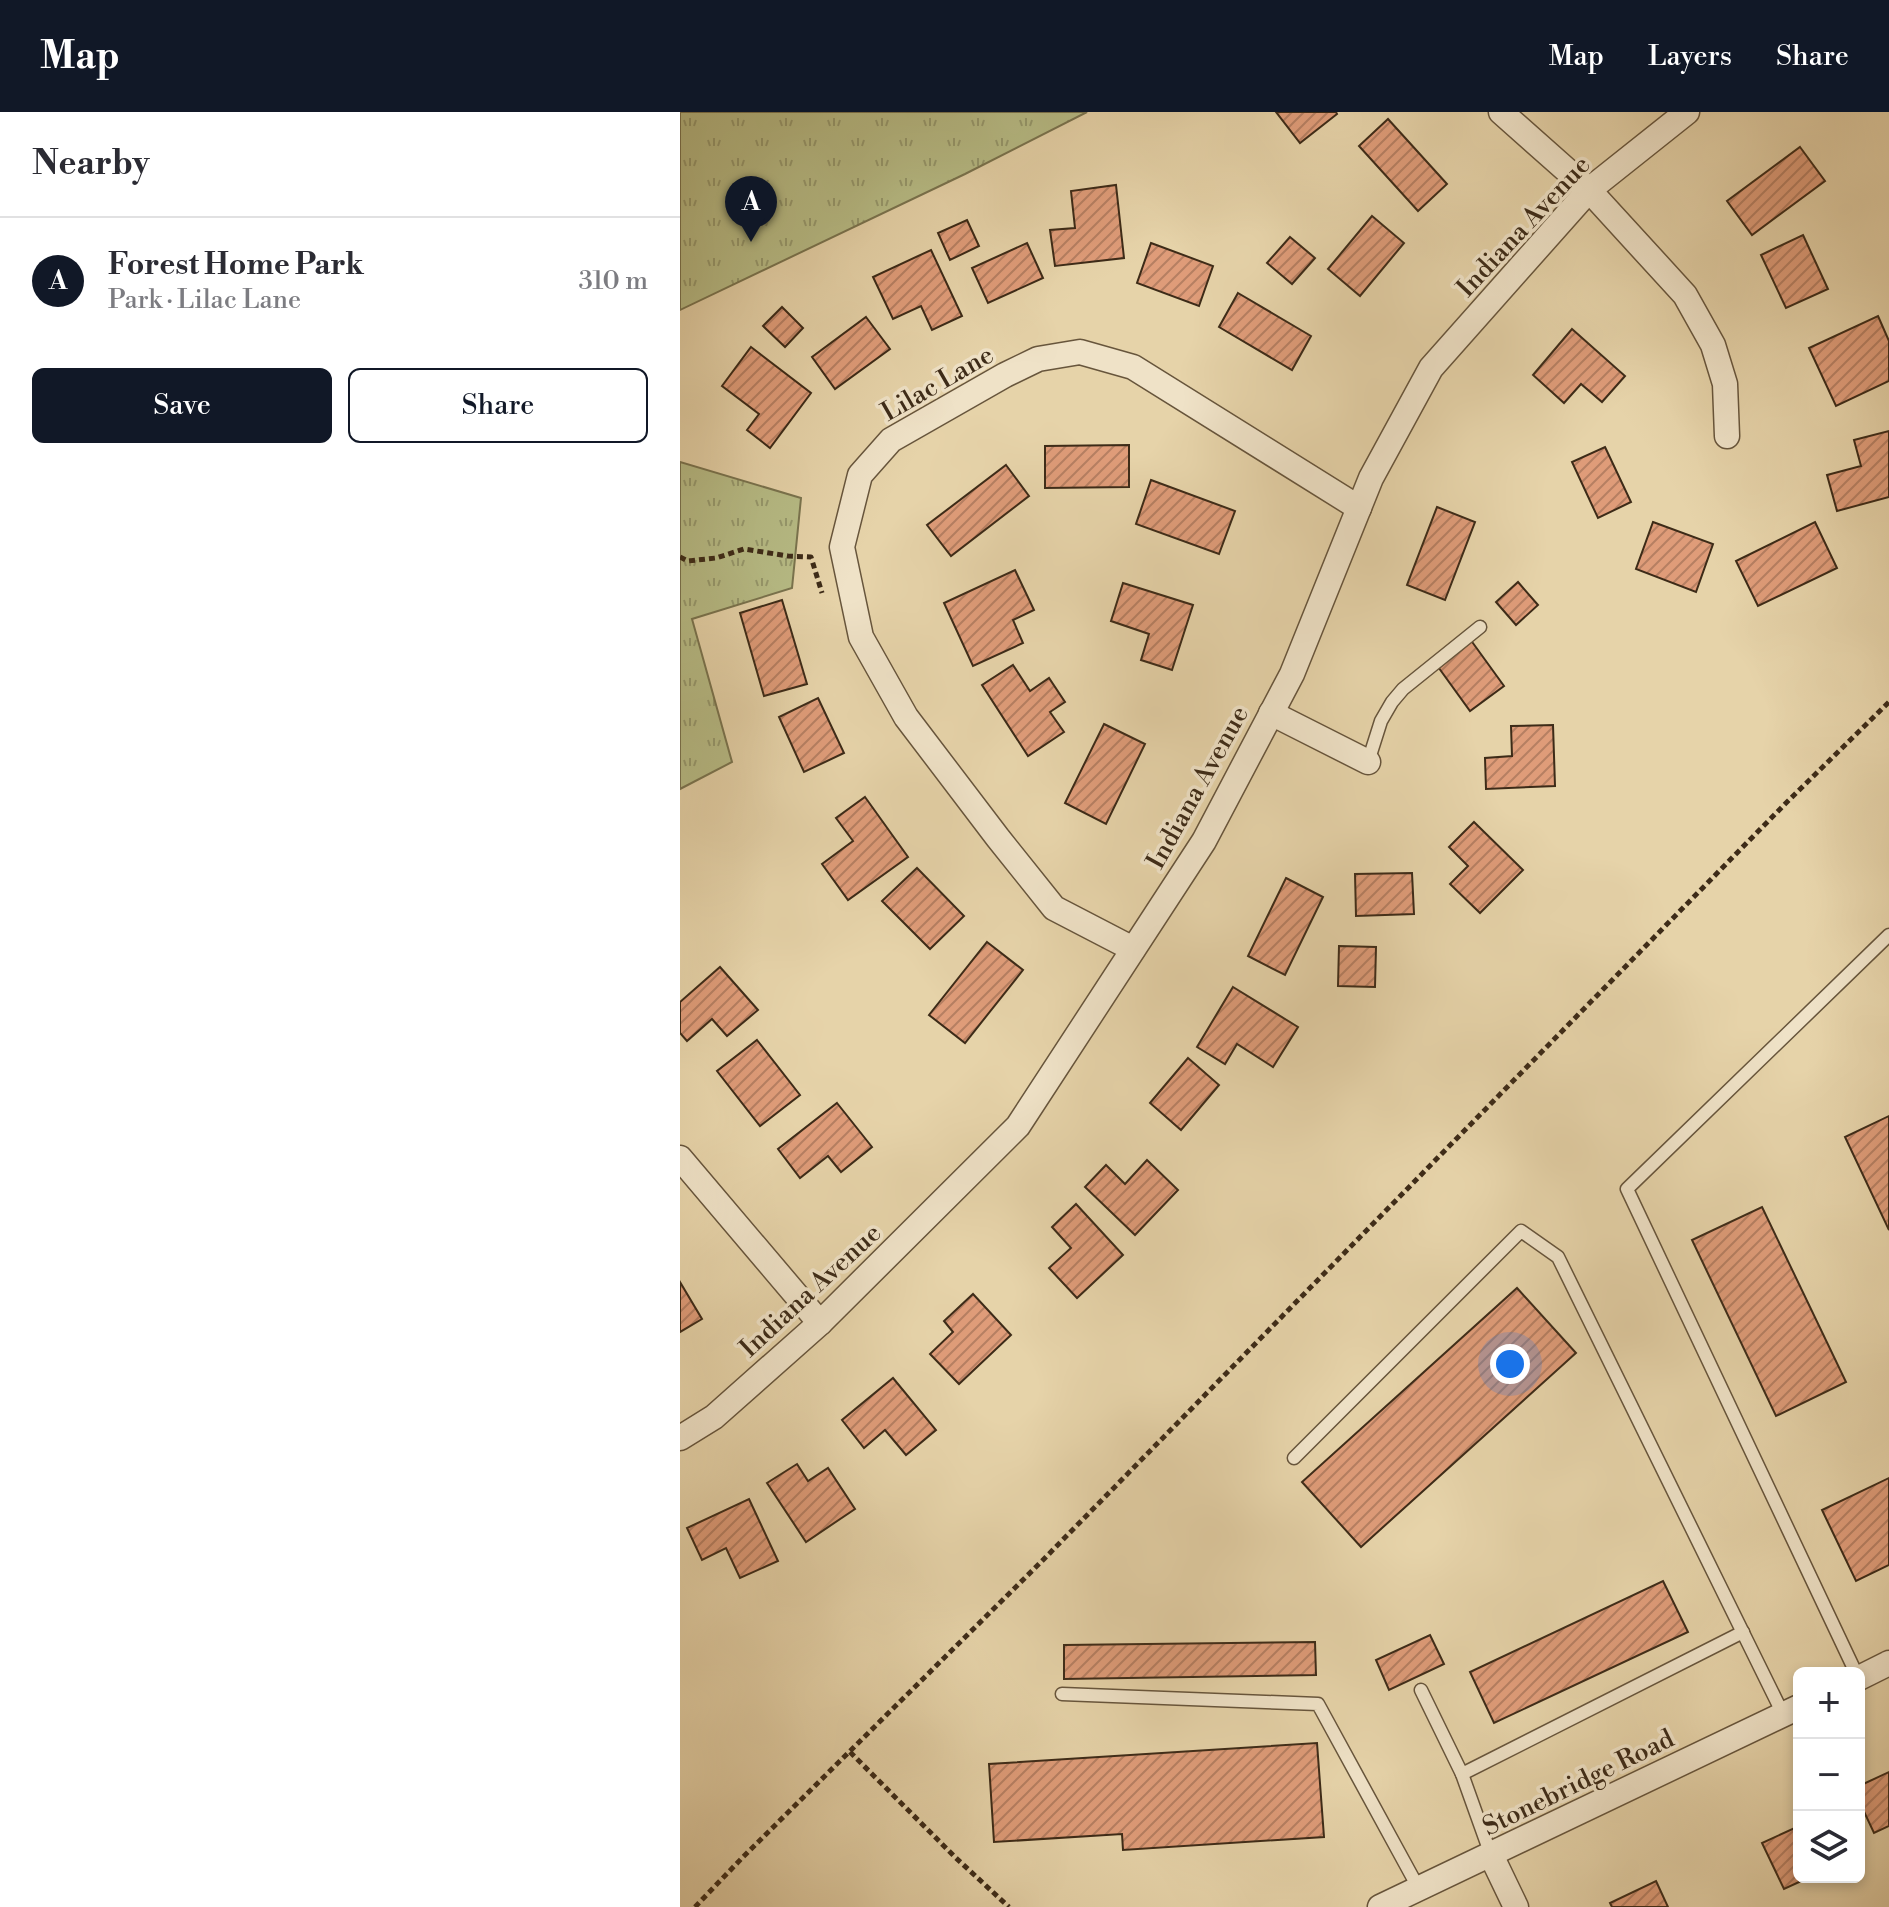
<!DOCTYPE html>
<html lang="en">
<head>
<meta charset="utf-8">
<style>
  body { margin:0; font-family:"Libre Bodoni",serif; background:#f7f7f7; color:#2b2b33 }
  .controls { position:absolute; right:24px; bottom:24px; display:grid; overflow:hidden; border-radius:12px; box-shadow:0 4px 12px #0003 }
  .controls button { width:72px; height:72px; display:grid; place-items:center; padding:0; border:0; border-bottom:2px solid #e1e1e2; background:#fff; color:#2b2b33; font:40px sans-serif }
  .you { position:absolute; left:830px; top:1252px; width:28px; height:28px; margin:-20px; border:6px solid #fff; border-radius:50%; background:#1a73e8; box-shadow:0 0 0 12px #1a73e833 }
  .badge { display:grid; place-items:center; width:52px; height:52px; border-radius:50%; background:#111827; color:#fff; font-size:26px; font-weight:700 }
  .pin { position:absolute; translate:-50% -66px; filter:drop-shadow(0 2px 4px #0008) }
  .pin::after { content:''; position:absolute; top:42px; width:28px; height:24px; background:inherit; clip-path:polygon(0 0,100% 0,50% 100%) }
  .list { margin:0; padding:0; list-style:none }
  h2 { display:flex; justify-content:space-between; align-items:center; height:104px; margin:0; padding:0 32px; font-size:34px }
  h2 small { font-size:26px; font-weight:400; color:#7c7c81 }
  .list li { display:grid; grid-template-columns:52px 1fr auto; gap:24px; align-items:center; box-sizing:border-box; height:128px; padding:0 32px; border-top:2px solid #e1e1e2 }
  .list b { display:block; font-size:30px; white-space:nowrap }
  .list p { margin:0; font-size:26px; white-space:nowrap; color:#7c7c81 }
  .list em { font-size:26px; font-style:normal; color:#7c7c81 }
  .actions { display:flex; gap:16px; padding:24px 32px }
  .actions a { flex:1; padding:18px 0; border:2px solid #111827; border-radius:12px; text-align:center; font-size:28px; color:#111827 }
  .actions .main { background:#111827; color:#fff }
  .icon { flex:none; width:44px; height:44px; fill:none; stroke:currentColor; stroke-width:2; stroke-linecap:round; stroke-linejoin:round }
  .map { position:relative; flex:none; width:1209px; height:1795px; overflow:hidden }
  header { display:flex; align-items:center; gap:48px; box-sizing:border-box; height:112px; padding:0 40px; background:#111827; color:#fff }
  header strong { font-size:38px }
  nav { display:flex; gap:44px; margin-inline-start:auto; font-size:28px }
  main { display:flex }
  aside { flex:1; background:#fff }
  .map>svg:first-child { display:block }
  .park { fill:url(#park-tufts); stroke:#7a744f; stroke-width:2 }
  .building { fill:url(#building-hatch); stroke:#3d2b18; stroke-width:2 }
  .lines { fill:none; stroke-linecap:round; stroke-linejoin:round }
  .service-casing { stroke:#67553c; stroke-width:15 }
  .minor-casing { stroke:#67553c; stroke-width:27 }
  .path { stroke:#3d2b18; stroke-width:5; stroke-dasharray:6 4; stroke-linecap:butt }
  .service { stroke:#efe2c7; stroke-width:12 }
  .minor { stroke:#efe2c7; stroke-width:24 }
  .labels { text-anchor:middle; stroke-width:7; stroke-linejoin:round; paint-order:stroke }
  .street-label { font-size:26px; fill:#3d2b18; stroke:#efe2c7 }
</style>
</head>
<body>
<header>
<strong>Map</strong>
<nav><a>Map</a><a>Layers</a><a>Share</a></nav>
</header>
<main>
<aside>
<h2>Nearby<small></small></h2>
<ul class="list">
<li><span class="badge">A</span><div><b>Forest Home Park</b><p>Park · Lilac Lane</p></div><em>310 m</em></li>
</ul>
<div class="actions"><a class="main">Save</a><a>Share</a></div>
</aside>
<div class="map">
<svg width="1209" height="1795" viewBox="0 0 1209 1795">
  <defs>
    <pattern id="park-tufts" width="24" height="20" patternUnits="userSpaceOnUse" patternTransform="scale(2)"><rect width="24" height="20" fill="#b7bc86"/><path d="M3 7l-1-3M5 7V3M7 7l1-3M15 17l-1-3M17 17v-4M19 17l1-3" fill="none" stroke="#96996d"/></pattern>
    <pattern id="building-hatch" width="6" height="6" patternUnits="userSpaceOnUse" patternTransform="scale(2)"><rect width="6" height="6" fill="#df9c79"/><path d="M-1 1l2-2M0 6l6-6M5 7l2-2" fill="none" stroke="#b67f62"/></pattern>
  </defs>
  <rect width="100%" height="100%" fill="#e6d3a9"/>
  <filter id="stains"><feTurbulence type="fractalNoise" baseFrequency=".0025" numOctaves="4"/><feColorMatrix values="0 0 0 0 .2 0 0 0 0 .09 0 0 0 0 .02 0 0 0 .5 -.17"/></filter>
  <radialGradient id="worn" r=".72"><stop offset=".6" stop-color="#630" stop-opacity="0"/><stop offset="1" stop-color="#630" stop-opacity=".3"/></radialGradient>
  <g class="park">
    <path d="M 0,0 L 407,0 L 285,62 L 0,198 Z"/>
    <path d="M 0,350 L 121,386 L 112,476 L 12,507 L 52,650 L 0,677 Z"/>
  </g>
  <g class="building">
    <path d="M 596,0 L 656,0 L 657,2 L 620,31 Z"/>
    <path d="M 708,7 L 767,72 L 738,99 L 679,34 Z"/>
    <path d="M 1120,35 L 1145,69 L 1072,123 L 1047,89 Z"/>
    <path d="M 436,73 L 444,146 L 375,154 L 370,118 L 395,116 L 391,79 Z"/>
    <path d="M 692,104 L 724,131 L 680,184 L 648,157 Z"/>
    <path d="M 287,108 L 299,134 L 270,148 L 258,121 Z"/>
    <path d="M 1123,123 L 1148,177 L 1106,196 L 1081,143 Z"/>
    <path d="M 610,125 L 635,146 L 612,172 L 587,151 Z"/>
    <path d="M 347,131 L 363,166 L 308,191 L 292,156 Z"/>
    <path d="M 471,131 L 533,154 L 519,194 L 457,171 Z"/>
    <path d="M 251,138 L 282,204 L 252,218 L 241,194 L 213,207 L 193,165 Z"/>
    <path d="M 558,181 L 631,224 L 612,258 L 539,215 Z"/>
    <path d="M 102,195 L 123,216 L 105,235 L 83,214 Z"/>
    <path d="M 1198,204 L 1209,229 L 1209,269 L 1156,294 L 1129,236 Z"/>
    <path d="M 186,205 L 210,237 L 155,277 L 132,245 Z"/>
    <path d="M 892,217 L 945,264 L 922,290 L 901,272 L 884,291 L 853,263 Z"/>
    <path d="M 71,235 L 131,281 L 90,336 L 67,318 L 79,302 L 42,274 Z"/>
    <path d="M 1209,319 L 1209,385 L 1157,399 L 1147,363 L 1181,354 L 1174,328 Z"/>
    <path d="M 449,333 L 449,375 L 365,376 L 365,334 Z"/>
    <path d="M 925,335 L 951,390 L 918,406 L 892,350 Z"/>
    <path d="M 326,353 L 349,384 L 271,444 L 247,413 Z"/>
    <path d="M 471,368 L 555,399 L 539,442 L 456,412 Z"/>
    <path d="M 757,395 L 795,410 L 765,488 L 727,473 Z"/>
    <path d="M 973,410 L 1033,432 L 1016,480 L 956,457 Z"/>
    <path d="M 1135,410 L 1157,456 L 1078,494 L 1056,449 Z"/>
    <path d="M 335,458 L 354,498 L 333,508 L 343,531 L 293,554 L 264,491 Z"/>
    <path d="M 838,470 L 858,493 L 836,513 L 816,490 Z"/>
    <path d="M 443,471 L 513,493 L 492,558 L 461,548 L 469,522 L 431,509 Z"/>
    <path d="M 102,488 L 127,572 L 84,584 L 60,501 Z"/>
    <path d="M 790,527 L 824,574 L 790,599 L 756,552 Z"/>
    <path d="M 333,553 L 350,579 L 369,566 L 385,590 L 370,600 L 384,620 L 348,644 L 302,573 Z"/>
    <path d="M 138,586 L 164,641 L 124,660 L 99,605 Z"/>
    <path d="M 424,612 L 465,632 L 426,712 L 385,691 Z"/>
    <path d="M 873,613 L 875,674 L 806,677 L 805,646 L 832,644 L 831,614 Z"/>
    <path d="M 185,685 L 228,745 L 168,788 L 142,752 L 173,729 L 156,706 Z"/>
    <path d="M 794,710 L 843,758 L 800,801 L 770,772 L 788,754 L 769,735 Z"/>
    <path d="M 237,756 L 284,804 L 250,837 L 202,789 Z"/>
    <path d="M 732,761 L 734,802 L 676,804 L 675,762 Z"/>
    <path d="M 606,766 L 643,785 L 605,863 L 568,844 Z"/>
    <path d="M 307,830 L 343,858 L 285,931 L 249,903 Z"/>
    <path d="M 659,834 L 696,835 L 695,875 L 658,874 Z"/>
    <path d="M 40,855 L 78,898 L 47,924 L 32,907 L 7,929 L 0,921 L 0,890 Z"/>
    <path d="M 553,875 L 618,915 L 593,955 L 557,932 L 545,952 L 517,935 Z"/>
    <path d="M 77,928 L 120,983 L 80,1014 L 37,959 Z"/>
    <path d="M 508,946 L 539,973 L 501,1018 L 470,991 Z"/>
    <path d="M 157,991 L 192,1035 L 161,1060 L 148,1044 L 120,1066 L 98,1037 Z"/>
    <path d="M 1209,1004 L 1209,1118 L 1165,1025 Z"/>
    <path d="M 467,1048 L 498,1078 L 455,1123 L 405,1075 L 426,1053 L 445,1072 Z"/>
    <path d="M 396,1092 L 443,1143 L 397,1186 L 369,1156 L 391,1136 L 372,1115 Z"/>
    <path d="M 1082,1095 L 1166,1270 L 1096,1304 L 1012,1128 Z"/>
    <path d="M 0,1170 L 22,1207 L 0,1220 Z"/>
    <path d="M 837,1176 L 896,1241 L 681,1435 L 622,1370 Z"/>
    <path d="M 293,1182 L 331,1223 L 279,1272 L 250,1242 L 273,1220 L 264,1209 Z"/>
    <path d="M 213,1266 L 256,1318 L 226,1343 L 205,1318 L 184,1336 L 162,1308 Z"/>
    <path d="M 117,1352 L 128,1369 L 148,1356 L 175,1397 L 126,1430 L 87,1371 Z"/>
    <path d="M 1209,1366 L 1209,1453 L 1176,1469 L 1142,1398 Z"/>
    <path d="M 69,1387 L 98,1449 L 60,1466 L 46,1436 L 22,1448 L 7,1416 Z"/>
    <path d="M 983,1469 L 1008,1520 L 814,1611 L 790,1560 Z"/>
    <path d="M 750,1523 L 764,1552 L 709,1578 L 696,1548 Z"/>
    <path d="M 635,1530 L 636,1563 L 384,1567 L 384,1533 Z"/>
    <path d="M 637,1631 L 644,1725 L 443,1738 L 442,1722 L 314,1730 L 309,1652 Z"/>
    <path d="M 1209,1660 L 1209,1714 L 1194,1721 L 1179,1689 L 1179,1674 Z"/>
    <path d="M 1119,1714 L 1119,1765 L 1130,1765 L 1104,1777 L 1082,1731 Z"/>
    <path d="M 976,1769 L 988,1795 L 932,1795 L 930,1791 Z"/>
  </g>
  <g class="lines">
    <defs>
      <g id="service">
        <path d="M 688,650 L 701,609 L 712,590 L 723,577 L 800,515"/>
        <path d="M 614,1346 L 841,1119 L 878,1145 L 1103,1602"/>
        <path d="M 1176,1561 L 947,1077 L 1209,823"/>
        <path d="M 741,1578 L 782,1662 L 811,1743"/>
        <path d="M 382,1582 L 638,1592 L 739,1777"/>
        <path d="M 782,1662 L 1063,1520"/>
      </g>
      <g id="minor">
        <path d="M 821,0 L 909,78 L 1005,183 L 1033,233 L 1045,272 L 1047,324"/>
        <path d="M 591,601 L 688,650"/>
        <path d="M 453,837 L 374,796 L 318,726 L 226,605 L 181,525 L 162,435 L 180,363 L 211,328 L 325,263 L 358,247 L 400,240 L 453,255 L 679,396"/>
        <path d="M 0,1046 L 140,1211"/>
        <path d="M 0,1326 L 34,1305 L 140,1211 L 338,1014 L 524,729 L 612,562 L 691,366 L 751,256 L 909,78 L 1007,0"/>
        <path d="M 1179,1566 L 1209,1551"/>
        <path d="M 811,1743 L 836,1795"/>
        <path d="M 700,1795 L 1119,1595"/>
      </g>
    </defs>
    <use href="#service" class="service-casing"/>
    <use href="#minor" class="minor-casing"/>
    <g class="path">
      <path d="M 0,445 L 8,449 L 36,446 L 64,437 L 108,444 L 131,445 L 142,481"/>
      <path d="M 170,1640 L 276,1746 L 329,1795"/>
      <path d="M 15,1795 L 62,1746 L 362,1449 L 1104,693 L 1209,590"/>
    </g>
    <use href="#service" class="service"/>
    <use href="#minor" class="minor"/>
  </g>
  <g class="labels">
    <g class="street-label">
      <text transform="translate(843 114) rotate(-47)" y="9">Indiana Avenue</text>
      <text transform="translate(257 271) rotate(-30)" y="9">Lilac Lane</text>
      <text transform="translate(517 675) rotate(-61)" y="9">Indiana Avenue</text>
      <text transform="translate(130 1178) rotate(-43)" y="9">Indiana Avenue</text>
      <text transform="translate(898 1670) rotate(-26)" y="9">Stonebridge Road</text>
    </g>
  </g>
  <rect width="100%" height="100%" filter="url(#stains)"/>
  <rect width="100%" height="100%" fill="url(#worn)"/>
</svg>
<div class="controls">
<button>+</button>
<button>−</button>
<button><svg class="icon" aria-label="layers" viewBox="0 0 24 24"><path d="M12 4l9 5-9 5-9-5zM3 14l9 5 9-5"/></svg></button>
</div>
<div class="you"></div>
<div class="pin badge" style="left:71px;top:130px">A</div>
</div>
</main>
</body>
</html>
